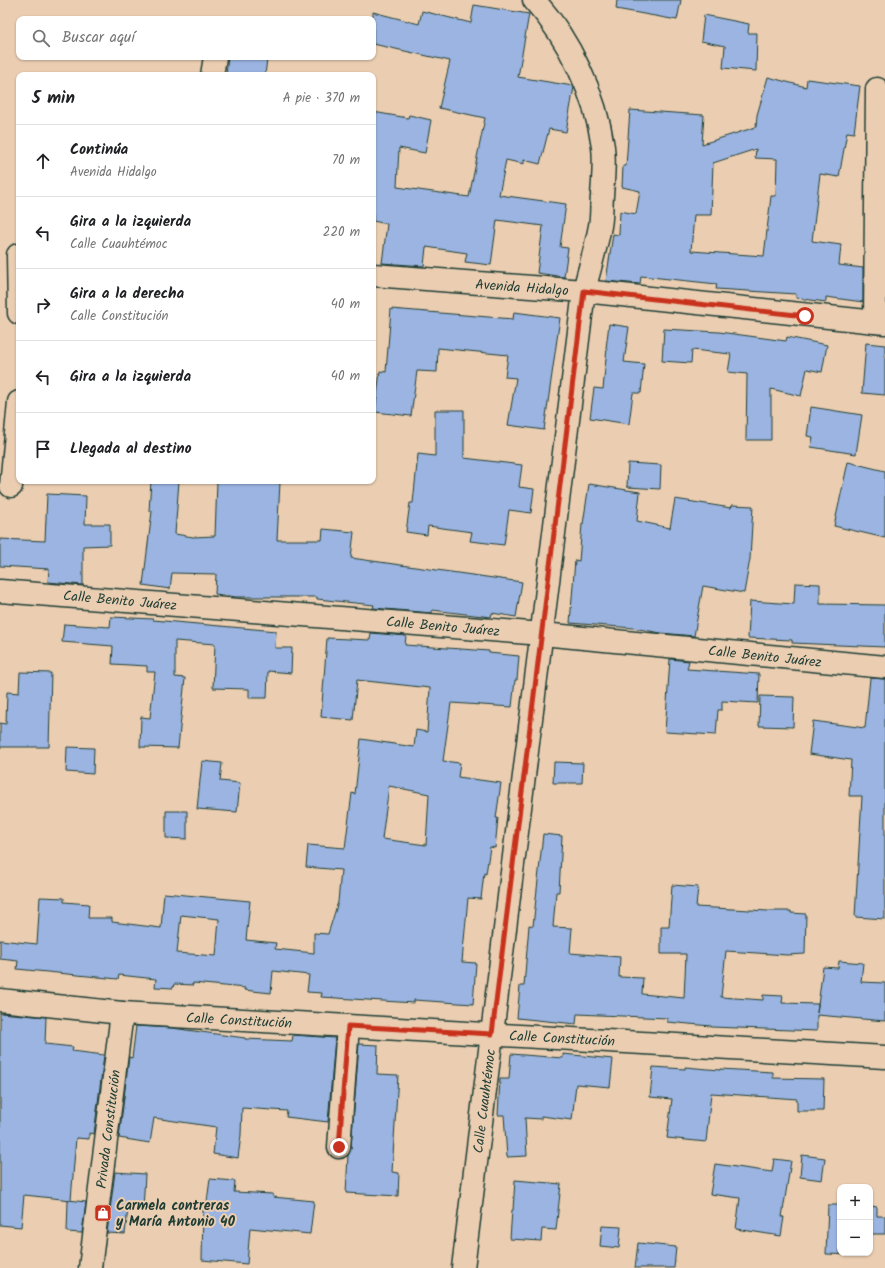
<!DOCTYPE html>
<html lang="es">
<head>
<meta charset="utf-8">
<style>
  body { margin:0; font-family:Kalam,sans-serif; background:#f2f2f2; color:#202124 }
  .controls { position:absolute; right:12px; bottom:12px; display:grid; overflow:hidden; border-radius:8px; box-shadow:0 1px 3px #0004 }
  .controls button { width:36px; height:36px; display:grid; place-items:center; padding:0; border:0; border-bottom:1px solid #e0e0e0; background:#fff; color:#202124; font:20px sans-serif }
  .stop { position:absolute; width:12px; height:12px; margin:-9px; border:3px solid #c8321e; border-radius:50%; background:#fff }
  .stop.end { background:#c8321e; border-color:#fff; box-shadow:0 1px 4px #0008 }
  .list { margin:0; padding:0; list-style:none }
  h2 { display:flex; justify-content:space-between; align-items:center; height:52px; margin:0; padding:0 16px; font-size:17px }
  h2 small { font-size:13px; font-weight:400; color:#757577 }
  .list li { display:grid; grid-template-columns:26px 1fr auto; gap:12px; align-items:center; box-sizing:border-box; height:72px; padding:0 16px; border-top:1px solid #e0e0e0 }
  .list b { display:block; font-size:15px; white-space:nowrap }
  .list p { margin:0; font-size:13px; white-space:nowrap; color:#757577 }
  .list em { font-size:13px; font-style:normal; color:#757577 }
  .icon { flex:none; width:22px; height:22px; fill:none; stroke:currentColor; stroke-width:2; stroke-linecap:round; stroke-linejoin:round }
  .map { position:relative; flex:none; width:885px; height:1268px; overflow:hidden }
  .search { position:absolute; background:#fff; box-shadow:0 1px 3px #0004; left:16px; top:16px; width:360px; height:44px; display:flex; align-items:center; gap:10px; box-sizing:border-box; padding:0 14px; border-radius:8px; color:#757577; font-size:15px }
  .panel { position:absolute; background:#fff; box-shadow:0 1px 3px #0004; left:16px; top:72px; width:360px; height:412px; border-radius:8px }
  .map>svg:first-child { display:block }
  .building { fill:#9bb4e1; stroke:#1f3d34; fill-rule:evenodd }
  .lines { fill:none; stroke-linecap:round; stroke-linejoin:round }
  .minor-casing { stroke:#1f3d34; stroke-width:25 }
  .minor { stroke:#ebceb2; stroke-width:22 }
  .route { stroke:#c8321e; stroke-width:5 }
  .labels { text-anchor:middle; stroke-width:4; stroke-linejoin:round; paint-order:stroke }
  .street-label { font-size:14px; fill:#1f3d34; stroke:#ebceb2 }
  .poi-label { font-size:14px; font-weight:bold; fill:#1f3d34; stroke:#ebceb2; text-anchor:start }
</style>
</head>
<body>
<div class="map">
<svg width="885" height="1268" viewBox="0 0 885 1268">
  <rect width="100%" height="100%" fill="#ebceb2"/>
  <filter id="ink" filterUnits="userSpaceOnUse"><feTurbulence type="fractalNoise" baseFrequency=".025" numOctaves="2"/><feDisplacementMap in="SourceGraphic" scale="8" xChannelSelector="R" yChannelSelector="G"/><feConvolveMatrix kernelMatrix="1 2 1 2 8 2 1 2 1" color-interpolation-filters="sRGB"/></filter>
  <g filter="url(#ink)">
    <g class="building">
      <path d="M 617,0 L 681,0 L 677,20 L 616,9 Z"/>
      <path d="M 474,5 L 529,14 L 518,77 L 573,86 L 574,87 L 566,132 L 549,129 L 540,164 L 524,160 L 524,164 L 506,160 L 499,195 L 566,204 L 560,247 L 568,248 L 564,277 L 537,273 L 543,226 L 497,220 L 491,265 L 465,262 L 467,253 L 426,247 L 424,266 L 382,263 L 387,224 L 373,221 L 373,112 L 408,118 L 409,115 L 431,120 L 425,153 L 399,148 L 397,187 L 469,197 L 485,118 L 439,108 L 450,61 L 373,44 L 373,12 L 419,24 L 422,11 L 471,23 Z"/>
      <path d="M 704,15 L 749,24 L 748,33 L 757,33 L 756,71 L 723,68 L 725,46 L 701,41 Z"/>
      <path d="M 228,57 L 267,59 L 265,75 L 226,75 Z"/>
      <path d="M 768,77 L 806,87 L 807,79 L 860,86 L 854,133 L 847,132 L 839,177 L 820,174 L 812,241 L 841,245 L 839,265 L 863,268 L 863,302 L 826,297 L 826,302 L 796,298 L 796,294 L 716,289 L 717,284 L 641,276 L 640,284 L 606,281 L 613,234 L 619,235 L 620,211 L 636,214 L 640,191 L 622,187 L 623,166 L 626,166 L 630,110 L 704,115 L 702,144 L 756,127 L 757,115 ZM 756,149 L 755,158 L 777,159 L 776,196 L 771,196 L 764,256 L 691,251 L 694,215 L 711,215 L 713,163 Z"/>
      <path d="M 391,309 L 513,319 L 514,312 L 560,318 L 544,430 L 508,425 L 516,378 L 505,377 L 508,355 L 438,348 L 437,372 L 417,371 L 411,416 L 375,412 L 380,371 L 386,372 Z"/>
      <path d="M 609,324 L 629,327 L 624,362 L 644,364 L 641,393 L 633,393 L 629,424 L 590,418 L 594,388 L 603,389 L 607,348 L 606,348 Z"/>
      <path d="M 664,329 L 719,332 L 786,341 L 787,337 L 827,345 L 822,372 L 807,369 L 801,396 L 771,389 L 771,440 L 746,440 L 747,374 L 728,372 L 731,354 L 692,350 L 691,363 L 662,361 Z"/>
      <path d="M 866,343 L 885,345 L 885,395 L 862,393 Z"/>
      <path d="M 811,407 L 862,415 L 856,454 L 811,447 L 813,437 L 807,436 Z"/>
      <path d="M 435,410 L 464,410 L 464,458 L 522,465 L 519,487 L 534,489 L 531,513 L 509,510 L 504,545 L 470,541 L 472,532 L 428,526 L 427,535 L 406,532 L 410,503 L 413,503 L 418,454 L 435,456 Z"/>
      <path d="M 848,462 L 885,471 L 885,538 L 834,526 Z"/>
      <path d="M 628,463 L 661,465 L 660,489 L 627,487 Z"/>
      <path d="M 151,481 L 179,481 L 175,534 L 193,537 L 215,536 L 217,481 L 280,482 L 277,540 L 322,540 L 323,529 L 354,532 L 351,558 L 522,582 L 516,617 L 492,613 L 491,617 L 432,610 L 432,613 L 373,608 L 374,605 L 317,599 L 317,597 L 236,597 L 215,594 L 216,574 L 172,573 L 170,589 L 143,585 L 152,511 L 149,511 Z"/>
      <path d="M 589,484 L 640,492 L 637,521 L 670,528 L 675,499 L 731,508 L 732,505 L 753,506 L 750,559 L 744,593 L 703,586 L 694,636 L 661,633 L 633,628 L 570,623 L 575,560 L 579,561 L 582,524 L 583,524 Z"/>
      <path d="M 47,494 L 86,496 L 85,524 L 110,524 L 110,545 L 83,546 L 83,585 L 48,582 L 49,569 L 0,566 L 0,539 L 45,541 Z"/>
      <path d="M 795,583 L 820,584 L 820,604 L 885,605 L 885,647 L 792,643 L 792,640 L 748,638 L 750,601 L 794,604 Z"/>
      <path d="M 111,617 L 153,619 L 153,620 L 276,631 L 275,648 L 292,648 L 291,673 L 268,671 L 267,698 L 249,698 L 249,689 L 213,688 L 215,644 L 175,641 L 175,677 L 185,678 L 178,748 L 140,747 L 141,717 L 150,718 L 155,672 L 147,672 L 147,666 L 112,664 L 113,646 L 62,642 L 64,624 L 110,627 Z"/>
      <path d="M 371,633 L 406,636 L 405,645 L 489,651 L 489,653 L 519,656 L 517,680 L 515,680 L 512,707 L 451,703 L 443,761 L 460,763 L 458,777 L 501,783 L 496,818 L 498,818 L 495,848 L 490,847 L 486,874 L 484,873 L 481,899 L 468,898 L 462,962 L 476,963 L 473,1004 L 414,1000 L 414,1003 L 321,997 L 322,993 L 307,992 L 309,975 L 273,971 L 271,993 L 244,990 L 245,988 L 193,983 L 193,985 L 174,984 L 173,988 L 155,987 L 156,979 L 119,975 L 118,979 L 17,969 L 18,961 L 0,959 L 0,940 L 37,944 L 40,897 L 64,898 L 64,902 L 89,904 L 88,918 L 112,918 L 112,922 L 161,928 L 164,893 L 250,901 L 246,940 L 276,943 L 275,949 L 314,953 L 314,933 L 328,934 L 338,902 L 341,870 L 306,867 L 308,845 L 345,848 L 352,793 L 355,794 L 361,739 L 414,747 L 416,730 L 427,732 L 430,688 L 357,680 L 353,720 L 321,717 L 327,638 L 370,640 ZM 389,786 L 429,794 L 426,845 L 382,839 ZM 181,915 L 219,919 L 216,956 L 177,953 Z"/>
      <path d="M 670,659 L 689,661 L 687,669 L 759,674 L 758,703 L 722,701 L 722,710 L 718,710 L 716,735 L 665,732 Z"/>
      <path d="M 20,672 L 51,673 L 49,747 L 0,747 L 0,723 L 6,724 L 7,692 L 19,693 Z"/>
      <path d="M 870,678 L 885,679 L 885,919 L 855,917 L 862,796 L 849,796 L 851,760 L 809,754 L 813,721 L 865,728 Z"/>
      <path d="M 760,696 L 794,697 L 793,727 L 759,726 Z"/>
      <path d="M 67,747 L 94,748 L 93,774 L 66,772 Z"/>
      <path d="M 202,761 L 222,763 L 220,781 L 240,783 L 237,812 L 197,809 Z"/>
      <path d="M 554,762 L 583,763 L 582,783 L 553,783 Z"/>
      <path d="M 166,811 L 187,811 L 187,839 L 166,838 Z"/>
      <path d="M 543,834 L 562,836 L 559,892 L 556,892 L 553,927 L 572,928 L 570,953 L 620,957 L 619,977 L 643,978 L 642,994 L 684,998 L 686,954 L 661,954 L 661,927 L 669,927 L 672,885 L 698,887 L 696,907 L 768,911 L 791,911 L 791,913 L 806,914 L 805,954 L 787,955 L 726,951 L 721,997 L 763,1000 L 763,995 L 783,996 L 782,1003 L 818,1004 L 817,1013 L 823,967 L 838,968 L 839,961 L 863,963 L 861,982 L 885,983 L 885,1021 L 817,1015 L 817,1031 L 711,1027 L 711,1026 L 667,1022 L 667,1018 L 577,1014 L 576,1024 L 517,1018 L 520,986 L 524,986 L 529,925 L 533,926 Z"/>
      <path d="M 0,1013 L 46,1017 L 45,1044 L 73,1047 L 72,1051 L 104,1055 L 94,1134 L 89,1133 L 89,1139 L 76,1138 L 71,1200 L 24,1195 L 21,1227 L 0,1225 Z"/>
      <path d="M 136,1026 L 172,1028 L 245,1038 L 245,1039 L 292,1041 L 293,1035 L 335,1038 L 328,1122 L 286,1117 L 287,1111 L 242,1108 L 241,1135 L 238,1158 L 213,1154 L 216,1127 L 154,1118 L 150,1143 L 119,1138 L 129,1057 L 132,1058 Z"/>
      <path d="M 359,1044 L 378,1045 L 377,1074 L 398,1075 L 392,1172 L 399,1173 L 398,1196 L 346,1193 L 348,1155 L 351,1148 Z"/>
      <path d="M 511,1054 L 563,1058 L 563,1054 L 613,1059 L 610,1087 L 576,1084 L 572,1120 L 541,1116 L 541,1119 L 525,1118 L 527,1156 L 507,1157 L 504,1115 L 498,1115 L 500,1079 L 509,1079 Z"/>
      <path d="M 653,1067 L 685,1069 L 685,1067 L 720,1070 L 720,1069 L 773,1072 L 773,1078 L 824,1079 L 823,1111 L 797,1111 L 797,1099 L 711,1093 L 706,1142 L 667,1138 L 672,1099 L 650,1097 Z"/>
      <path d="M 802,1155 L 825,1158 L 822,1180 L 800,1177 Z"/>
      <path d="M 774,1159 L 791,1161 L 782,1217 L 784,1217 L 781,1236 L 736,1229 L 740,1198 L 710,1194 L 715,1164 L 772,1172 Z"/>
      <path d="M 115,1172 L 145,1174 L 143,1210 L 128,1209 L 125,1234 L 107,1233 Z"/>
      <path d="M 210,1179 L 235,1181 L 234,1192 L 273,1194 L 273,1197 L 314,1201 L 310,1234 L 250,1228 L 247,1264 L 202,1260 L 203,1209 L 206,1209 Z"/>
      <path d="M 515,1180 L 561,1184 L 556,1230 L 542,1229 L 541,1241 L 510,1239 L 512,1210 L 513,1210 Z"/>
      <path d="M 68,1200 L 86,1202 L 82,1233 L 67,1232 Z"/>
      <path d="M 828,1205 L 840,1205 L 840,1253 L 856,1253 L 856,1255 L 826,1254 Z"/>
      <path d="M 870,1206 L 877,1207 L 877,1216 L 885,1216 L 885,1234 L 870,1234 Z"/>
      <path d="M 602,1226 L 621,1227 L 619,1248 L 600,1246 Z"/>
      <path d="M 638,1243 L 676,1247 L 674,1268 L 635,1268 Z"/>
    </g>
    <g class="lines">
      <defs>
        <g id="minor">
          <path d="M 212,75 L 215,57"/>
          <path d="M 18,255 L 19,313"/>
          <path d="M 373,275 L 584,291 L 885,323"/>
          <path d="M 875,322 L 877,89"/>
          <path d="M 11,486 L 19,402"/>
          <path d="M 0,591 L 542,634 L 885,667"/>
          <path d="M 0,1000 L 122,1013 L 885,1057"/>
          <path d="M 339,1147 L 348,1026"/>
          <path d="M 90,1268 L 122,1013"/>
          <path d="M 463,1268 L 584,291 C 589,270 596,248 600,226 C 602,216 601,206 602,196 C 603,180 605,162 603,147 C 596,95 569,39 534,0"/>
        </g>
      </defs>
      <use href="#minor" class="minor-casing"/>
      <use href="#minor" class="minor"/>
    </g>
  </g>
  <g class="lines" filter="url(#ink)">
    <path class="route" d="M 339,1147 L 348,1026 L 492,1034 L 584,291 L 805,316"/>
  </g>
  <defs>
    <symbol id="shop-square" viewBox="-11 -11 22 22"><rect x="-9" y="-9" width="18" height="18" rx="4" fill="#c8321e" stroke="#ebceb2"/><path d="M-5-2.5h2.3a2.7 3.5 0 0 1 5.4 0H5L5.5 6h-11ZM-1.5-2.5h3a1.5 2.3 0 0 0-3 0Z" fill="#fff"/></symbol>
  </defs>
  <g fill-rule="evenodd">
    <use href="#shop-square" x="93" y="1203" width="20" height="20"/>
  </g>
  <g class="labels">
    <g class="street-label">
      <text transform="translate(522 287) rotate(4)" y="5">Avenida Hidalgo</text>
      <text transform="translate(120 600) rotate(5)" y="5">Calle Benito Juárez</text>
      <text transform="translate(443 626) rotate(5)" y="5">Calle Benito Juárez</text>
      <text transform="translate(765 656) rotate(6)" y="5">Calle Benito Juárez</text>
      <text transform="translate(239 1020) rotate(3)" y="5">Calle Constitución</text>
      <text transform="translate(562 1038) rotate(3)" y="5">Calle Constitución</text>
      <text transform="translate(484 1101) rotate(-83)" y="5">Calle Cuauhtémoc</text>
      <text transform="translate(108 1129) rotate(-83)" y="5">Privada Constitución</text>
    </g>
    <g class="poi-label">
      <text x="116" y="1210">Carmela contreras<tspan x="116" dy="16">y María Antonio 40</tspan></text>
    </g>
  </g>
</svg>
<div class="controls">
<button>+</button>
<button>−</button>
</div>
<div class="stop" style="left:805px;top:316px"></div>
<div class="stop end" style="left:339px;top:1147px"></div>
<div class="search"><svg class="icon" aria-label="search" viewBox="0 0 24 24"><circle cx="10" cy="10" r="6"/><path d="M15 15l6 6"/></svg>Buscar aquí</div>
<section class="panel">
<h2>5 min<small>A pie · 370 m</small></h2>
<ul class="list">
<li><svg class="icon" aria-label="ahead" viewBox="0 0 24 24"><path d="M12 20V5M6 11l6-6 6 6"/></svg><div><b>Continúa</b><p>Avenida Hidalgo</p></div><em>70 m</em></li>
<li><svg class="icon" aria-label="left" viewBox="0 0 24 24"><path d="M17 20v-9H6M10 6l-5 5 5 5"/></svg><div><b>Gira a la izquierda</b><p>Calle Cuauhtémoc</p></div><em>220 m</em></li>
<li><svg class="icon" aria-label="right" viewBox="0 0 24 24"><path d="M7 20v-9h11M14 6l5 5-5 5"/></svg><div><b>Gira a la derecha</b><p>Calle Constitución</p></div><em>40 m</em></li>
<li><svg class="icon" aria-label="left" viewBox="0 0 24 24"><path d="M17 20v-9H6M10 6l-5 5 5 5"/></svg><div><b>Gira a la izquierda</b></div><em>40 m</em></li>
<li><svg class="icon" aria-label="arrive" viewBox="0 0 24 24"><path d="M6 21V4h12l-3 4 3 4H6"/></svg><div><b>Llegada al destino</b></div></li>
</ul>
</section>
</div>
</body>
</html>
